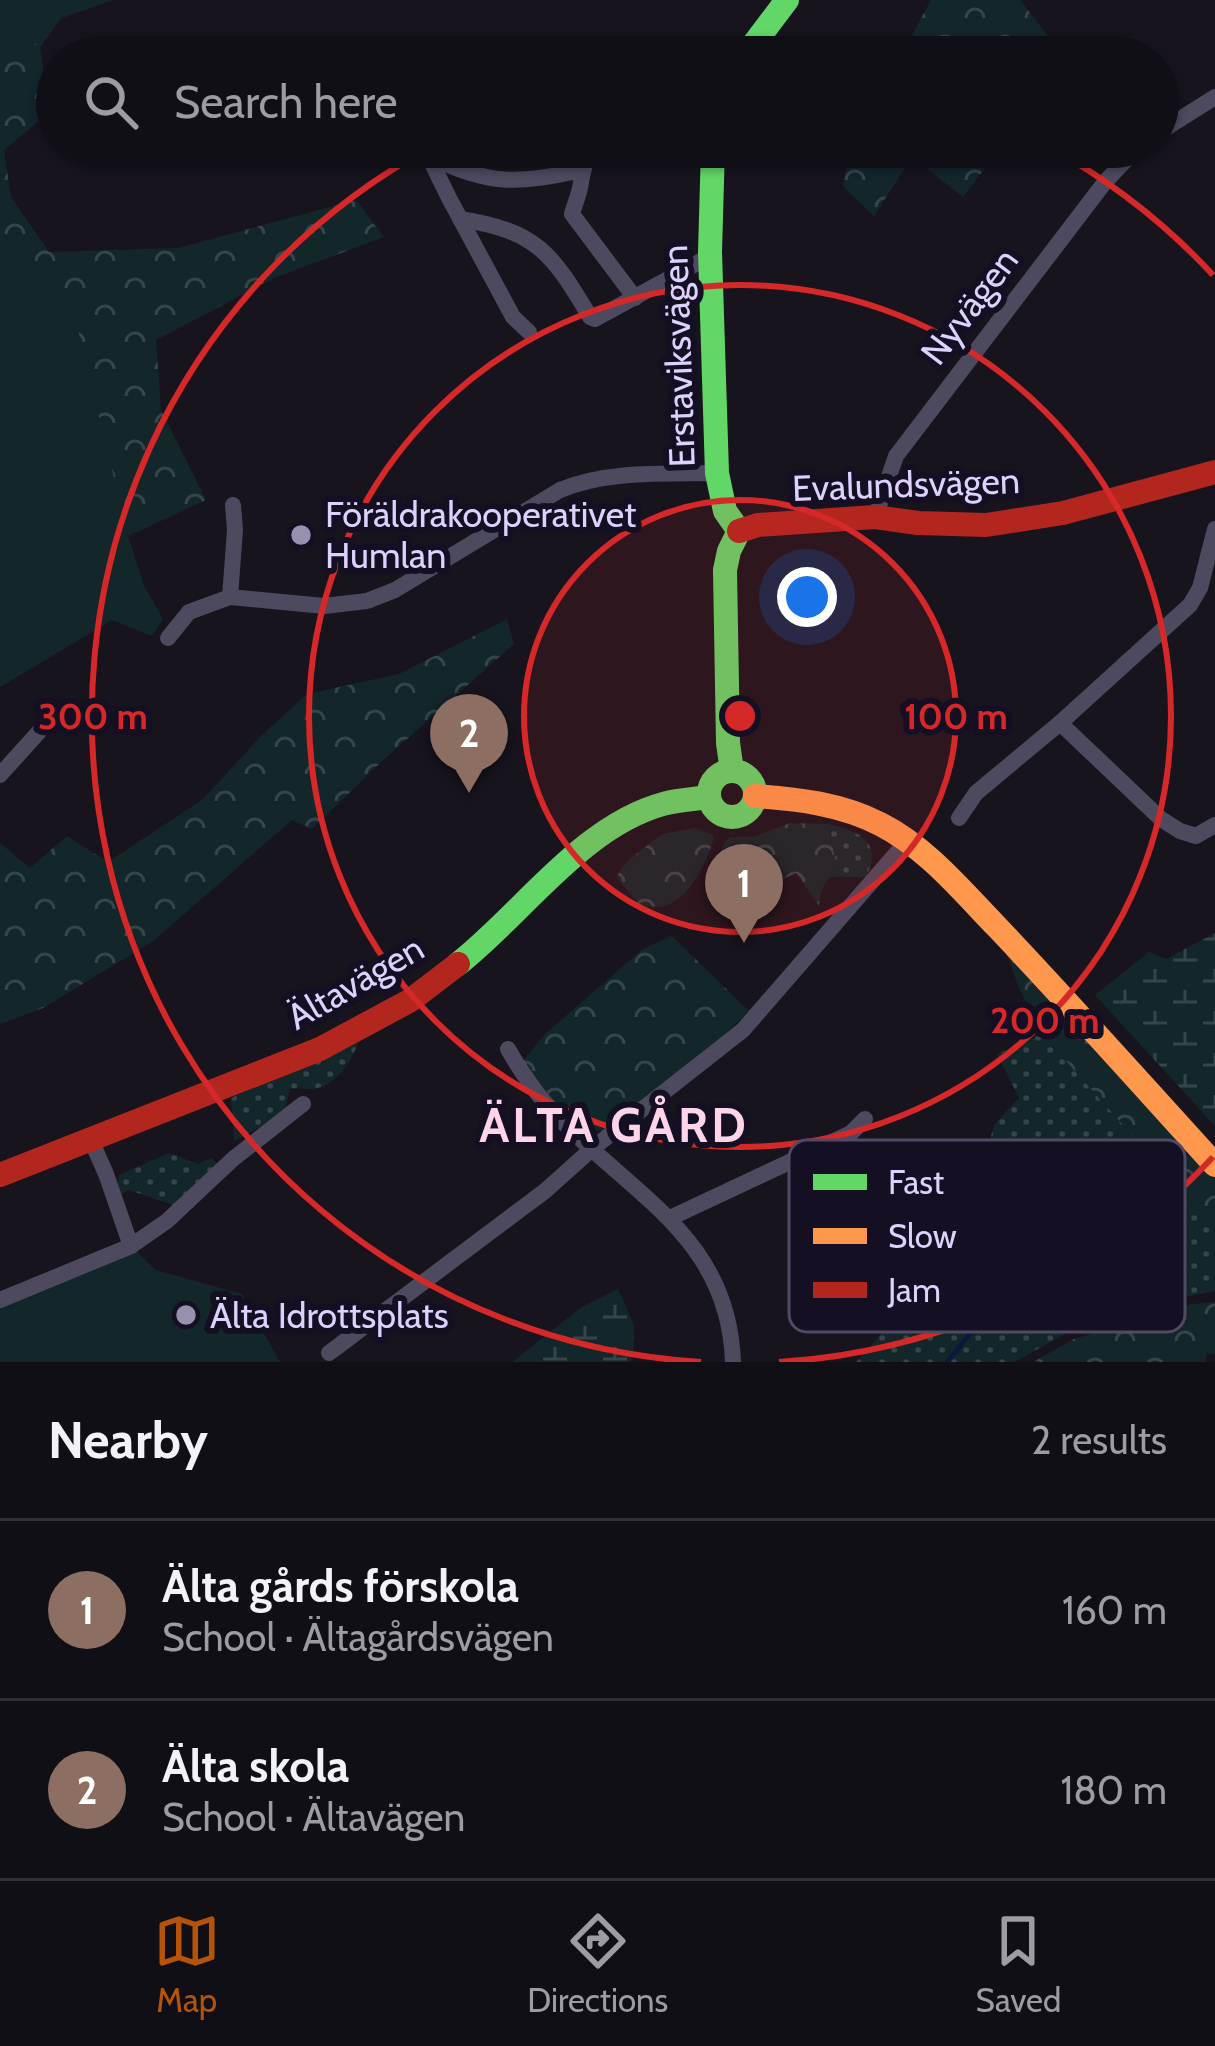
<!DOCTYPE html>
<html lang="en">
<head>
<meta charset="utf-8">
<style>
  body { margin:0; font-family:Cabin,sans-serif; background:#1e1d23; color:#f1f3f6 }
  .you { position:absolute; left:807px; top:597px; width:42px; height:42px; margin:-30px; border:9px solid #fff; border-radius:50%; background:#1a73e8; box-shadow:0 0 0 18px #1a73e833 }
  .badge { display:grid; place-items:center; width:78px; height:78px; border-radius:50%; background:#b45309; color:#fff; font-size:39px; font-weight:700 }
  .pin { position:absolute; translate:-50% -99px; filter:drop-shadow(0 3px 6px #0008) }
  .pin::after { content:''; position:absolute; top:63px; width:42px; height:36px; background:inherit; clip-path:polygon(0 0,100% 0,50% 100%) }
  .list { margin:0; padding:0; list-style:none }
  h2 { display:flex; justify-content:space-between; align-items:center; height:156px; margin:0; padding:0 48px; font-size:51px }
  h2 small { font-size:39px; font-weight:400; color:#9c9ca1 }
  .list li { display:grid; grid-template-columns:78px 1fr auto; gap:36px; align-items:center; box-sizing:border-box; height:180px; padding:0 48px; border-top:3px solid #302f35 }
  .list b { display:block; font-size:45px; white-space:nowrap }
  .list p { margin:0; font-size:39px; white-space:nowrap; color:#9c9ca1 }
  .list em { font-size:39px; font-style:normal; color:#9c9ca1 }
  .icon { flex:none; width:66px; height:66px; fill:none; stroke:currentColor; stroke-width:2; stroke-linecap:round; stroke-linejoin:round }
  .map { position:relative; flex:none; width:1215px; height:1362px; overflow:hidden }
  .search { position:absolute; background:#110f16; box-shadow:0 3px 9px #0004; left:36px; right:36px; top:36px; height:132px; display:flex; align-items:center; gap:30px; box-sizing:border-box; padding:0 42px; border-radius:66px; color:#9c9ca1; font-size:45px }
  .sheet { height:516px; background:#110f16 }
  nav { display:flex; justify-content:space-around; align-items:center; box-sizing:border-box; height:168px; border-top:3px solid #302f35; background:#110f16; font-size:33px; color:#9c9ca1 }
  nav a { display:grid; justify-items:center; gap:6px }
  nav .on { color:#b45309 }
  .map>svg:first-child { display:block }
  .grass { fill:url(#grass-dots) }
  .forest { fill:url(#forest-crowns) }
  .wetland { fill:url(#wetland-marsh) }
  .park { fill:#13262a }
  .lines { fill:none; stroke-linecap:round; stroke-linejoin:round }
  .stream { stroke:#0d163c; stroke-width:4.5 }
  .street { stroke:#4d495f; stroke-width:16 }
  .fast { stroke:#63d668; stroke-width:24 }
  .slow { stroke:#ff974d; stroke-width:24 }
  .jam { stroke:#b3261e; stroke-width:24 }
  .ring { fill:none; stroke:#d62828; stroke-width:6 }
  .poi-dot { fill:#9890af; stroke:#150f23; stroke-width:4.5 }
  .labels { text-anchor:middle; stroke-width:12; stroke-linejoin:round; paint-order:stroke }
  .street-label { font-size:36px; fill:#ded2fd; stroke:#150f23 }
  .poi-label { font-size:36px; fill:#ded2fd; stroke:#150f23; text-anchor:start }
  .district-label { font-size:48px; font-weight:bold; letter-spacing:3px; fill:#fdd4e8; stroke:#150f23 }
  .key { fill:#150f23; stroke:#514a64; stroke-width:3 }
  .key-label { font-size:33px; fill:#ded2fd }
  .centre { fill:#d62828; stroke:#150f23; stroke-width:6 }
  .ring-label { font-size:36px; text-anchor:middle; font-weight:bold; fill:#d62828; stroke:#150f23; stroke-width:12; stroke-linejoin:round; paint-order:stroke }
</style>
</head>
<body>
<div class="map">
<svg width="1215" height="1362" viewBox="0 0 1215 1362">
  <defs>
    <pattern id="grass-dots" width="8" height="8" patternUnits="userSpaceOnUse" patternTransform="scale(3)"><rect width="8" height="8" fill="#13262a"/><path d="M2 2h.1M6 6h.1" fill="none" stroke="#35454a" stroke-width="1.8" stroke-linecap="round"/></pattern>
    <pattern id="forest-crowns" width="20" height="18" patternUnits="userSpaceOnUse" patternTransform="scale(3)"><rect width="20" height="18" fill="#13262a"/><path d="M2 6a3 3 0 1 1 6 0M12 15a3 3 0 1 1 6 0" fill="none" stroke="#35454a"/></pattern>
    <pattern id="wetland-marsh" width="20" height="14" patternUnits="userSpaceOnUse" patternTransform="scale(3)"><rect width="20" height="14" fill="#13262a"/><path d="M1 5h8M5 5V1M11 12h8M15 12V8" fill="none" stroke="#35454a"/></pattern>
  </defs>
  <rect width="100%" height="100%" fill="#17141e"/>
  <g class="grass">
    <path d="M 828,824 C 858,831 884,841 866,877 L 839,877 Z"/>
    <path d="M 1042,1034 L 1215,1228 L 1215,1291 L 1148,1304 L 1076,1328 L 1014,1362 L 856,1362 L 941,1266 L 980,1245 L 984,1218 L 974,1199 L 994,1125 L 1019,1098 L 997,1054 Z"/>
    <path d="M 359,1041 C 351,1062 335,1089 310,1089 C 304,1089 297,1088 290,1089 L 285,1112 L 279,1117 L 234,1141 L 231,1098 Z"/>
    <path d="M 169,1153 L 198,1164 L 212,1158 L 217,1164 L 173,1205 L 129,1190 L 121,1194 L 117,1185 L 119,1175 Z"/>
  </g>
  <g class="forest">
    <path d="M 0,0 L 113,0 L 61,18 L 40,47 L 45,81 L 39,121 L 4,150 L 11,197 L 49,252 L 178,248 L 356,200 L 384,237 L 274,278 L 156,340 L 161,410 L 206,500 L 128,536 L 144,586 L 163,619 L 152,636 L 112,620 L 0,687 Z"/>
    <path d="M 931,0 L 1020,0 L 1064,57 L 900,57 Z"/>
    <path d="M 850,147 L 1001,147 L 963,197 L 912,157 L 874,216 L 843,186 Z"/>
    <path d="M 507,619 L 514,644 L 380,763 L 312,829 L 292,820 L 152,942 L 43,1008 L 0,1024 L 0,843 L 30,868 L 67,836 L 108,862 L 202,800 L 263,734 L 307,694 L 399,674 Z"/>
    <path d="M 790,823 L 828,824 L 839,877 L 830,877 C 822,887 820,893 819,906 L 796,873 L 753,894 L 736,899 L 720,884 L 710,883 L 723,845 L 730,837 L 753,837 Z"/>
    <path d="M 695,828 L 714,836 C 709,860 688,903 661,907 C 654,907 647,906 640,905 L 616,877 L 626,862 L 662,834 Z"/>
    <path d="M 672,936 L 749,1011 L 725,1034 L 604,1130 L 590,1132 L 572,1125 L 523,1061 L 545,1034 L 643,949 Z"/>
    <path d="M 1007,954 L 1019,956 L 1215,1178 L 1215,1228 L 1042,1034 L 1019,988 Z"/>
    <path d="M 1215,1302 L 1215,1354 L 1207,1353 L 1205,1362 L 1033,1362 L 1074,1339 L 1193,1304 Z"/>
  </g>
  <g class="wetland">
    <path d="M 1215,933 L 1215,1126 L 1095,995 L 1149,952 L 1166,959 Z"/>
    <path d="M 618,1289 L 634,1325 L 633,1358 L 629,1362 L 512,1362 L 582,1307 Z"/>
  </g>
  <g class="park">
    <path d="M 0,0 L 113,0 L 61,18 L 40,47 L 0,17 Z"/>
    <path d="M 0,255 L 76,322 L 128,536 L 144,586 L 163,619 L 152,636 L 112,620 L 0,687 Z"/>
    <path d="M 131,1246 L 156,1270 L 242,1294 L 280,1362 L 0,1362 L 0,1303 Z"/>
  </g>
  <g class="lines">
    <path class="stream" d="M 947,1362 L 983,1318 L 1189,1151"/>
    <g class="street">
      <path d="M 521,57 L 537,57"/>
      <path d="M 1158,133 L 1215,97"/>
      <path d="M 424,147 L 449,198 L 513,317 L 529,332"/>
      <path d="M 613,147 C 586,154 586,155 581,182 C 580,193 575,203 572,214 L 635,298"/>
      <path d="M 620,147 L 700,158"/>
      <path d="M 429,156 C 489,186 518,184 582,170"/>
      <path d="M 460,219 C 537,231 552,253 590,317 L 595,319 L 710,256"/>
      <path d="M 875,517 L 896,456 L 1105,182 L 1138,147"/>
      <path d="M 230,597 L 235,530 L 233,505"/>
      <path d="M 168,638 L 189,612 L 230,597 L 324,606 L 367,601 L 395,590 L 560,490 C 608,470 666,474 717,473"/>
      <path d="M 1060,723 L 1161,819 L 1180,831 L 1196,836 L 1215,825"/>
      <path d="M 0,775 L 46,724"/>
      <path d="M 959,818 L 976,793 L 1060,723 L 1190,605 L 1200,588 L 1215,529"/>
      <path d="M 508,1049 C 524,1077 546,1107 570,1129 C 645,1202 729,1245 733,1362"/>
      <path d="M 670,1218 L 851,1133 L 865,1119"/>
      <path d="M 131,1246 L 167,1221 L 233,1159 L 303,1104"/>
      <path d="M 0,1300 L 131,1246 L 106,1174 L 91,1140"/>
      <path d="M 329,1353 L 545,1191 L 593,1148 L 743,1030 L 907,841"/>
    </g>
    <g class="fast">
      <path d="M 744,57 L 787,0"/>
      <path d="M 713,147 L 710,252 L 717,473 L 725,511 L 739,531"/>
      <path d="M 732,771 L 728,743 L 725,570 L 729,551 L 739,531"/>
      <circle cx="732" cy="794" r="23"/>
      <path d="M 458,964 C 522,914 582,826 663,804 C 677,800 694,799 709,797"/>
    </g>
    <path class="slow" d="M 755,796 C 798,799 841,804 880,824 C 926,847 962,891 997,927 C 1071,1005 1143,1086 1215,1165"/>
    <g class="jam">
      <path d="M 739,531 L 758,525 L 875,517 L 918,523 L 986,525 L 1063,513 L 1215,472"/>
      <path d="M 0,1175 L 320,1049 L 411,1000 L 458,964"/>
    </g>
  </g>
  <circle cx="740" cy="716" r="216" fill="#d62828" fill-opacity=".12"/>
  <g class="ring">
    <circle cx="740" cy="716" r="216"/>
    <circle cx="740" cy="716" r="431"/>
    <path d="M1213 1157A647 647 0 0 1 779 1362M701 1362A647 647 0 0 1 431 147M1049 147A647 647 0 0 1 1213 275"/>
  </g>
  <g class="poi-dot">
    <circle cx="301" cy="535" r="12"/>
    <circle cx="186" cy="1315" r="12"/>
  </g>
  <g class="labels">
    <g class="street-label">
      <text transform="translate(969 306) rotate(-53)" y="13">Nyvägen</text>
      <text transform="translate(678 356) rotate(-92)" y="13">Erstaviksvägen</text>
      <text transform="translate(906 484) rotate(-2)" y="13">Evalundsvägen</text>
      <text transform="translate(355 982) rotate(-30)" y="13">Ältavägen</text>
    </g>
    <g class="poi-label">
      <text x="325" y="527">Föräldrakooperativet<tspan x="325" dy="41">Humlan</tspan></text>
      <text x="210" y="1328">Älta Idrottsplats</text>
    </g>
    <g class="district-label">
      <text x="614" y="1142">ÄLTA GÅRD</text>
    </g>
  </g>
  <rect x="789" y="1140" width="396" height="192" rx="18" class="key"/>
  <rect x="813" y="1174" width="54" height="16" fill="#63d668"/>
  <rect x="813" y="1228" width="54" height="16" fill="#ff974d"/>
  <rect x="813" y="1282" width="54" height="16" fill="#b3261e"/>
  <g class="key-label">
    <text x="888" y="1194">Fast</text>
    <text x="888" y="1248">Slow</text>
    <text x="888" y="1302">Jam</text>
  </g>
  <circle cx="740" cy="716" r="18" class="centre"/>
  <g class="ring-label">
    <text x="956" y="729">100 m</text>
    <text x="93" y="729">300 m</text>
    <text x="1045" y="1033">200 m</text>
  </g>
</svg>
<div class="you"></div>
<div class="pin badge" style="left:744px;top:943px;background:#8d6e63">1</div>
<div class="pin badge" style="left:469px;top:793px;background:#8d6e63">2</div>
<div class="search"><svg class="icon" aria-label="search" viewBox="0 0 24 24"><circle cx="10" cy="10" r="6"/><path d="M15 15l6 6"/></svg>Search here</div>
</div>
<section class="sheet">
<h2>Nearby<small>2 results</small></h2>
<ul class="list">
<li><span class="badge" style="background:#8d6e63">1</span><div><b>Älta gårds förskola</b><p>School · Ältagårdsvägen</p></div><em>160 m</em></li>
<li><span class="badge" style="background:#8d6e63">2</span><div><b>Älta skola</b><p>School · Ältavägen</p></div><em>180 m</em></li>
</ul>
</section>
<nav>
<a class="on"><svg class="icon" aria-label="map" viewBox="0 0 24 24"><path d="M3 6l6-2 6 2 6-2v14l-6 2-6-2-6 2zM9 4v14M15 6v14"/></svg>Map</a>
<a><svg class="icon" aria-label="directions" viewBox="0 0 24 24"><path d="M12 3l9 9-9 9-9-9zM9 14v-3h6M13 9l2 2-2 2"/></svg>Directions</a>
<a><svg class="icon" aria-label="saved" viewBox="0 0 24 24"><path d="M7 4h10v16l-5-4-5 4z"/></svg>Saved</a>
</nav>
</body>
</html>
